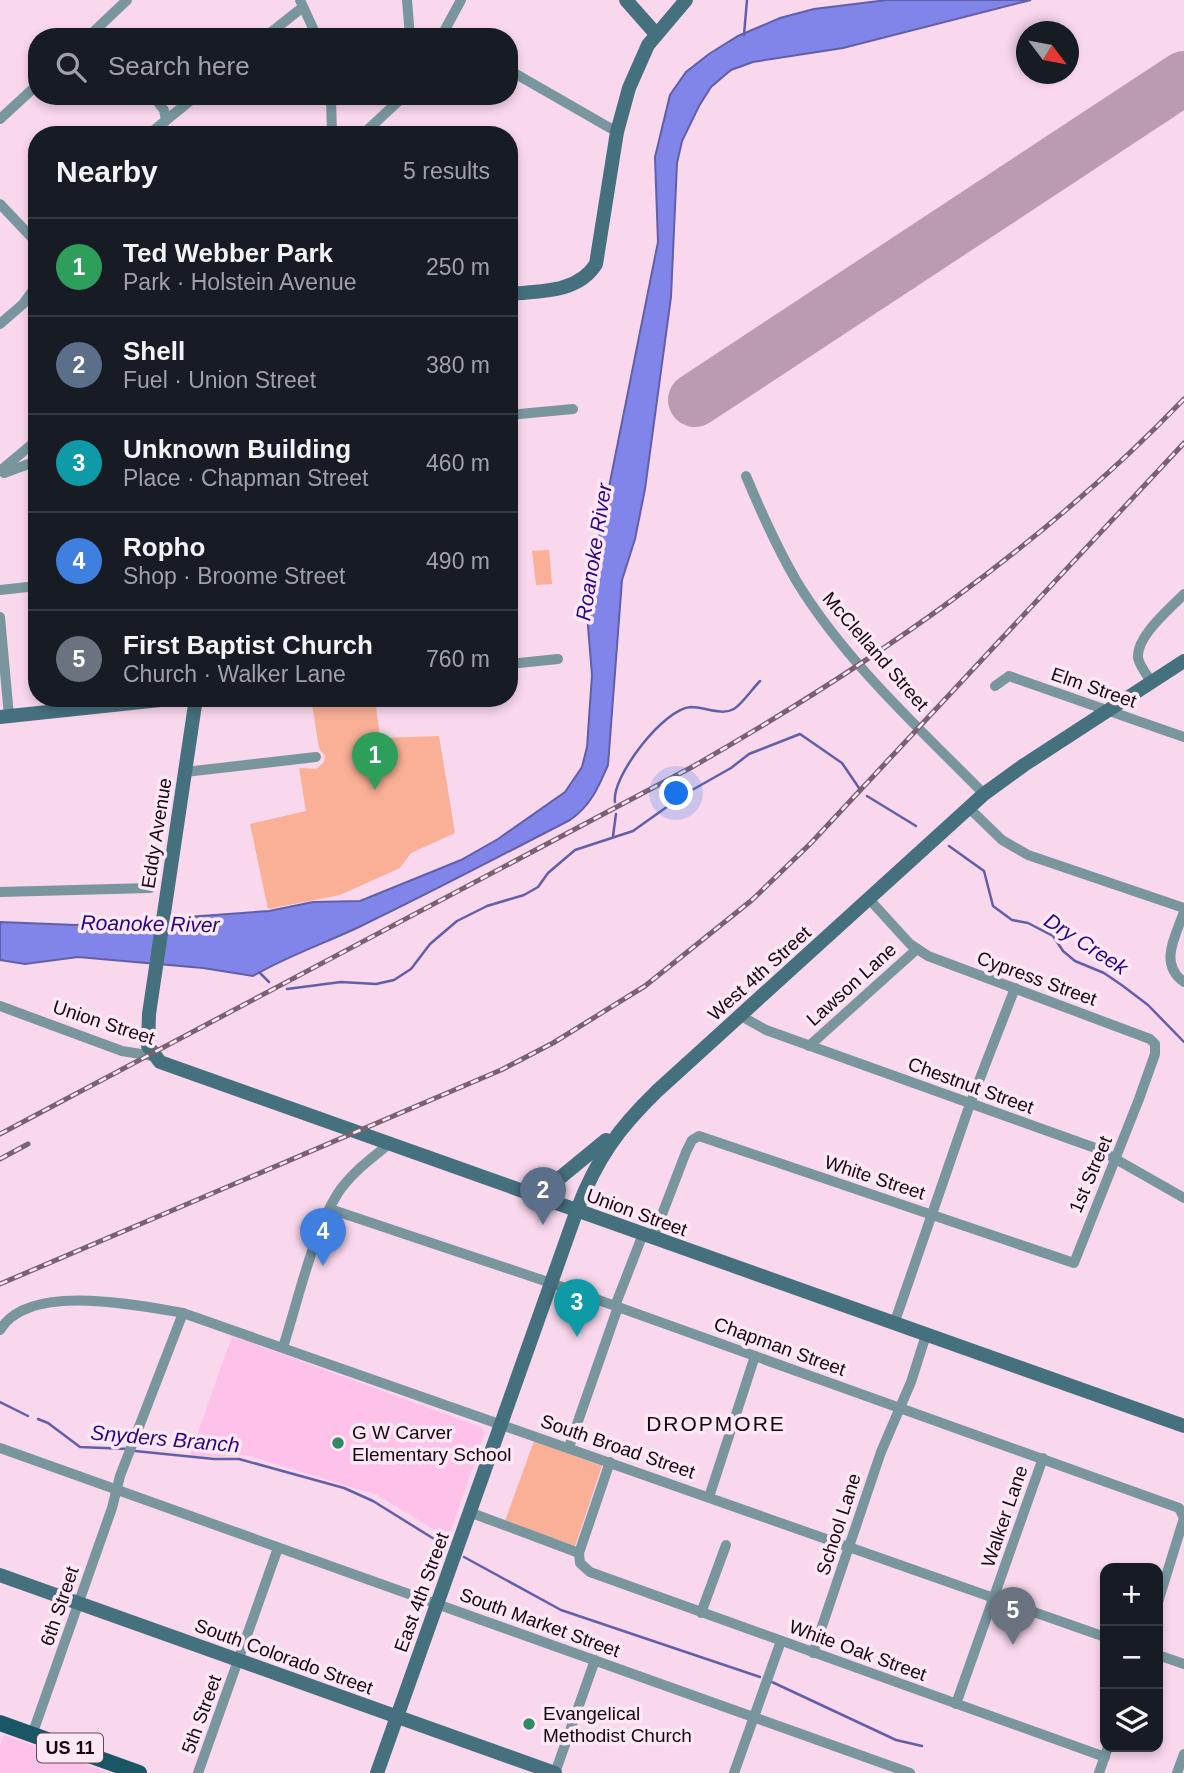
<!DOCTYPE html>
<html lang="en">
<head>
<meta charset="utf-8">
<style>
  body { margin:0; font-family:Helvetica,sans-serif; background:#20242c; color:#f1f3f6 }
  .controls { position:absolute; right:21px; bottom:21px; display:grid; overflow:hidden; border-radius:14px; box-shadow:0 4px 10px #0003 }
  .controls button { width:63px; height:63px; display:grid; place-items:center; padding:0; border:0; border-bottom:2px solid #363941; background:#171b24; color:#f1f3f6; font:35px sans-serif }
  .compass { position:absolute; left:1016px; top:21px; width:63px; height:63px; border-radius:50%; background:#171b24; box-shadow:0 4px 10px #0003; rotate:122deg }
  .you { position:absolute; left:677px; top:794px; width:24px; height:24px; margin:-18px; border:5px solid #fff; border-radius:50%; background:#1a73e8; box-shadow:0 0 0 10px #1a73e833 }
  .badge { display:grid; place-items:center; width:46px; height:46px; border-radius:50%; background:#d93025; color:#fff; font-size:23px; font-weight:700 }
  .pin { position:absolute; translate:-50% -58px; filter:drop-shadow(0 2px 4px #0008) }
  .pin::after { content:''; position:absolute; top:37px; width:24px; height:21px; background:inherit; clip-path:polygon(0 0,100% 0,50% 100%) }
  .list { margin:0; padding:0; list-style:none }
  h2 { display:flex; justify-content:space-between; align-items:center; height:91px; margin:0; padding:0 28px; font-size:30px }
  h2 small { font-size:23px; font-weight:400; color:#9ea1a6 }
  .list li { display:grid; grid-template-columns:46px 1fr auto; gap:21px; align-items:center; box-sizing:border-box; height:98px; padding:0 28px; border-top:2px solid #363941 }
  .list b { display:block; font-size:26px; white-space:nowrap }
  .list p { margin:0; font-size:23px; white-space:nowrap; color:#9ea1a6 }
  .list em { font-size:23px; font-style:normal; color:#9ea1a6 }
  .icon { flex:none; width:38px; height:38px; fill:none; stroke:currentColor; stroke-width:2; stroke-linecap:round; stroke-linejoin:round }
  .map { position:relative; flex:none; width:1184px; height:1773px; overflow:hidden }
  .search { position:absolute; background:#171b24; box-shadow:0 4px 10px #0003; left:28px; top:28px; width:490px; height:77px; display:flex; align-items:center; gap:18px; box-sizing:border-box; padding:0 24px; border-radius:28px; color:#9ea1a6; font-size:26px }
  .panel { position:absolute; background:#171b24; box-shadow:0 4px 10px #0003; left:28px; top:126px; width:490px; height:581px; border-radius:28px }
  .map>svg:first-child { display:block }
  .built { fill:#fec1e9 }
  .green { fill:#f9b097 }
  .water { fill:#8185e9; stroke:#615fa8; stroke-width:2 }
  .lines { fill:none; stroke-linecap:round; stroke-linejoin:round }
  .stream { stroke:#615fa8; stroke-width:2.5 }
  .runway { stroke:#ba9cae; stroke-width:54 }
  .street { stroke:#79969f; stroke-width:10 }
  .secondary { stroke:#45707e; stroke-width:14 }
  .primary { stroke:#1a5666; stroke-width:16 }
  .rail-casing { stroke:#7a6171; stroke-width:5 }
  .rail { stroke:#ffe8f6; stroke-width:2.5; stroke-dasharray:8; stroke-linecap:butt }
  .poi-dot { fill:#318b62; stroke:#ffe8f6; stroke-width:2.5 }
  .labels { text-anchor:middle; stroke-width:7; stroke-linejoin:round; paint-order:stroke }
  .shield { fill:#ffe8f6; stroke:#5c4956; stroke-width:2 }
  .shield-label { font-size:18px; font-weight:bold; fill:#160511 }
  .street-label { font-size:19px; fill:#160511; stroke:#ffe8f6 }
  .poi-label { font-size:19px; fill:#160511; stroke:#ffe8f6; text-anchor:start }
  .water-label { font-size:21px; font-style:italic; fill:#280784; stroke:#ffe8f6 }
  .neighbourhood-label { font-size:21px; letter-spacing:2px; fill:#160511; stroke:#ffe8f6 }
</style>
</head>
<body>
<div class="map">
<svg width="1184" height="1773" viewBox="0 0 1184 1773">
  <rect width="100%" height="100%" fill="#f9d7ec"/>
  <g class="built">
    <path d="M 232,1336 L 481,1427 L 485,1432 L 448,1538 L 377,1495 L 246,1455 L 189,1458 Z"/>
    <path d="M 4,1735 L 110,1773 L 0,1773 L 0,1745 Z"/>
  </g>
  <g class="green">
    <path d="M 549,550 L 552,584 L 536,585 L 532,551 Z"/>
    <path d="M 311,698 L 375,698 L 380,738 L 439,736 L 455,833 L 411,853 L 400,868 L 340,895 L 268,909 L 250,824 L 306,811 L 299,768 L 316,769 L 324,762 L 325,756 L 319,748 Z"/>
    <path d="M 534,1441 L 602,1466 L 575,1546 L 505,1521 Z"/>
  </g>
  <path class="water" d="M 887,0 L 1031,0 L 843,48 L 753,62 L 731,70 L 711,87 L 699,106 L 682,141 L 677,163 L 671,297 L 645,489 L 635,539 L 622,580 L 608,765 C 598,788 591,805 570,820 C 500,856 430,893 359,927 C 323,944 287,956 253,976 L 203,968 L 78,957 L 25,964 L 0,960 L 0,922 L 76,925 L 269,911 L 313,902 L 360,901 L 461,860 L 498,839 L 565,792 L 582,767 L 587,747 L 592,675 L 586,602 L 658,242 L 655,157 L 670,95 L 686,72 L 709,54 L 738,36 L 780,18 L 814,9 Z"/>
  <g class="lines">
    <g class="stream">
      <path d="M 744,35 L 747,0"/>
      <path d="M 867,796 L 916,826"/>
      <path d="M 615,802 C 611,777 664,708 691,707 C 705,707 721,716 734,709 C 743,703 752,689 760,681"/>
      <path d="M 613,836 L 616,814"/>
      <path d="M 949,846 L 984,871 L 993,906 L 1012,920 L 1028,923 L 1053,936 L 1063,951 L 1075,961 L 1104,973 L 1123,986 L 1148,1005 L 1184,1042"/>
      <path d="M 259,972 L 269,982"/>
      <path d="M 287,989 L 341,982 L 376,984 L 394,980 L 411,969 L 430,944 L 457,921 L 487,906 L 524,895 L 538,887 L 548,873 L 575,850 L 633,831 L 685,794 L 731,768 L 749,754 L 800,734 L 842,763 L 859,788"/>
      <path d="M 0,1402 L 28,1416"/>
      <path d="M 38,1419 L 48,1423 L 80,1447 L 128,1449"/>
      <path d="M 135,1451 L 214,1459 L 239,1459 L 344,1488 L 373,1501 L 447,1547"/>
      <path d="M 464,1557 L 561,1610 L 760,1677"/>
      <path d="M 772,1682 L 896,1740 L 922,1746"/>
    </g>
    <path class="runway" d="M 695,400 L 1184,78"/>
    <g class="street">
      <path d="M 300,0 L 317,37"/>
      <path d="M 407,0 L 410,37"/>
      <path d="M 88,37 L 127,0"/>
      <path d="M 265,37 L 303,7"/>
      <path d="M 441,37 L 461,0"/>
      <path d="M 509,70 L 617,132"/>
      <path d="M 153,96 L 164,110 L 166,120"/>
      <path d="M 331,96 L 332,135"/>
      <path d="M 0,119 L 37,85"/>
      <path d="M 148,135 L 196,96"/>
      <path d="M 362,135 L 404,96"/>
      <path d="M 0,204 L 37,243"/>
      <path d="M 0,324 L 23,304 L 37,285"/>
      <path d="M 509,415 L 573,409"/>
      <path d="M 0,471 L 37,440"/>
      <path d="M 4,473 L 37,461"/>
      <path d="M 746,476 C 761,512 777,548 797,582 C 846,662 919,728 984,794"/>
      <path d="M 509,535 L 510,533"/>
      <path d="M 0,590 L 37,586"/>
      <path d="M 0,617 L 9,716"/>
      <path d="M 509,664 L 558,659"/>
      <path d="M 1152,683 C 1148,676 1140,667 1138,658 C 1136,636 1170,609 1184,594"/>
      <path d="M 995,686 L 1009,676 L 1184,737"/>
      <path d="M 185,772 L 316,757"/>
      <path d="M 969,808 L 1002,840 L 1028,855 L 1184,908"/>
      <path d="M 0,892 L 150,888"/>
      <path d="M 1184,912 C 1176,935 1158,964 1184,982"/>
      <path d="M 0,1006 L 122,1051 L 153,1056"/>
      <path d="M 741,1016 L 766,1030 L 1098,1149 L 1184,1198"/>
      <path d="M 809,1046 L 917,949"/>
      <path d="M 330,1209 L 551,1283 L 1179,1508 L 1184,1518 L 1158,1602"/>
      <path d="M 653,1238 L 686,1152 L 692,1140 L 699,1136 L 1074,1263 L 1139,1099 L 1155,1054 L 1155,1044 L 1150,1039 L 928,956 L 910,944 L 869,899"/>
      <path d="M 615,1306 L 643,1234"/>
      <path d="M 894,1324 L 970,1104 L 1015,988"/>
      <path d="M 0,1330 C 28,1282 136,1305 183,1313 L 1105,1637"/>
      <path d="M 283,1347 C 298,1301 313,1232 338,1193 C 351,1173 371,1159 389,1144"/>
      <path d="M 569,1447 L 618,1307"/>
      <path d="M 0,1448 L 910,1773"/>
      <path d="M 610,1462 L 579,1553 L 580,1563 L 590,1572 L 1105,1757"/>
      <path d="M 709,1497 L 755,1356"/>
      <path d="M 469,1512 L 579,1553"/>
      <path d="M 701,1613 L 726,1545"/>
      <path d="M 813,1653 L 881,1452 L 911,1382 L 926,1335"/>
      <path d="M 1158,1655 L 1184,1664"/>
      <path d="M 956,1704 L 1043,1458"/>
      <path d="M 32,1735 L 112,1508 L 120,1476 L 183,1313"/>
      <path d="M 198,1773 L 278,1548"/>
      <path d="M 555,1773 L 595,1660"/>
      <path d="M 734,1773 L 781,1641"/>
      <path d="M 1099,1773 L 1108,1747"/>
      <path d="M 1177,1773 L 1184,1754"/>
    </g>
    <g class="secondary">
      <path d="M 626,0 L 656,34"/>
      <path d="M 509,294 C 540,291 578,293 596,264 L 617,132 L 629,88 L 648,45 L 686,0"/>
      <path d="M 196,698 L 149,1014 L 148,1046 L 160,1062 L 1184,1426"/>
      <path d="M 0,717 L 179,698"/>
      <path d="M 529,1190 L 550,1186 L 606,1140"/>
      <path d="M 0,1575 L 555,1773"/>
      <path d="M 377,1773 L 577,1210 C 597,1158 618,1129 657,1091 L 984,794 L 1024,765 L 1184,661"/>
    </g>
    <path class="primary" d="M 0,1723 L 139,1773"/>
    <defs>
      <g id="rail">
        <path d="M 0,1134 L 692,767 C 870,665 1041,548 1184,399"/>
        <path d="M 0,1159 L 28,1144"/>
        <path d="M 0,1284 L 501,1070 L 553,1043 L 645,986 L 752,900 L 811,843 L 1184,443"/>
      </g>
    </defs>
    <use href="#rail" class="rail-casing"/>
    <use href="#rail" class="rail"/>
  </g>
  <g class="poi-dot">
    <circle cx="338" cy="1443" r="7"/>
    <circle cx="529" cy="1724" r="7"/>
  </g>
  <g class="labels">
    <rect class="shield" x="37" y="1733.5" width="66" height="29" rx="5"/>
    <g class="shield-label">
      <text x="70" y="1754">US 11</text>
    </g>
    <g class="street-label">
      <text transform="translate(876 651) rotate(49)" y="7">McClelland Street</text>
      <text transform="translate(1094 687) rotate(19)" y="7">Elm Street</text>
      <text transform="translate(156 833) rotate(-81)" y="7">Eddy Avenue</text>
      <text transform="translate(759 973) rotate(-42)" y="7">West 4th Street</text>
      <text transform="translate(1037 978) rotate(20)" y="7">Cypress Street</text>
      <text transform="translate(851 984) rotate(-42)" y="7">Lawson Lane</text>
      <text transform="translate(104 1022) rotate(18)" y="7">Union Street</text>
      <text transform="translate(971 1085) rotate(20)" y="7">Chestnut Street</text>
      <text transform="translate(1090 1174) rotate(-67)" y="7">1st Street</text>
      <text transform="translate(875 1177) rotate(18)" y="7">White Street</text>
      <text transform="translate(637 1212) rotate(20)" y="7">Union Street</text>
      <text transform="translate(780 1346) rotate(20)" y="7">Chapman Street</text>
      <text transform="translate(618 1446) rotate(19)" y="7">South Broad Street</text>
      <text transform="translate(1004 1516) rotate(-71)" y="7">Walker Lane</text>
      <text transform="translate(838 1524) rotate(-72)" y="7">School Lane</text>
      <text transform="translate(421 1592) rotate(-70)" y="7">East 4th Street</text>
      <text transform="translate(59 1606) rotate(-71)" y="7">6th Street</text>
      <text transform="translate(540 1622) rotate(20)" y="7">South Market Street</text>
      <text transform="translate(858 1650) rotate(20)" y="7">White Oak Street</text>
      <text transform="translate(284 1656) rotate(20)" y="7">South Colorado Street</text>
      <text transform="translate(201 1714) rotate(-70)" y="7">5th Street</text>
    </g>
    <g class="poi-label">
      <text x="352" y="1439">G W Carver<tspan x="352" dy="22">Elementary School</tspan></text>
      <text x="543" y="1720">Evangelical<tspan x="543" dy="22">Methodist Church</tspan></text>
    </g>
    <g class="water-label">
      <text transform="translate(594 552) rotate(-81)" y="7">Roanoke River</text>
      <text transform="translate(150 924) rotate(1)" y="7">Roanoke River</text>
      <text transform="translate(1086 944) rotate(33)" y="7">Dry Creek</text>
      <text transform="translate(165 1439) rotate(5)" y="7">Snyders Branch</text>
    </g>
    <g class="neighbourhood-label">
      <text x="716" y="1431">DROPMORE</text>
    </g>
  </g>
</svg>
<div class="controls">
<button>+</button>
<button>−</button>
<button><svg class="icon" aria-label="layers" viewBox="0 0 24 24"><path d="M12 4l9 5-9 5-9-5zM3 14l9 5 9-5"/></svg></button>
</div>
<svg class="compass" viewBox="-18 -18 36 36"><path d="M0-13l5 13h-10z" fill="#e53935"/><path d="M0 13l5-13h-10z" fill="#9ea1a6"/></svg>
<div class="you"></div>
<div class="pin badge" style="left:375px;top:790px;background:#2e9e5b">1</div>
<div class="pin badge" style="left:543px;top:1225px;background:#5c6f8a">2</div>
<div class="pin badge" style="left:577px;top:1337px;background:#0f9aa8">3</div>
<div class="pin badge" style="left:323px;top:1266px;background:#3f7fe0">4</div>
<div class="pin badge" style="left:1013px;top:1645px;background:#6b7280">5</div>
<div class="search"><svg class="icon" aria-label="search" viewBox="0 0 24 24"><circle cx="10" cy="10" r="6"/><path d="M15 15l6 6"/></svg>Search here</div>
<section class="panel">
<h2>Nearby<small>5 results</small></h2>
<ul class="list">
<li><span class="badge" style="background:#2e9e5b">1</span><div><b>Ted Webber Park</b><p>Park · Holstein Avenue</p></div><em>250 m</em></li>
<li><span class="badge" style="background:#5c6f8a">2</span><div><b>Shell</b><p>Fuel · Union Street</p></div><em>380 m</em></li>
<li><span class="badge" style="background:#0f9aa8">3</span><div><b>Unknown Building</b><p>Place · Chapman Street</p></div><em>460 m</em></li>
<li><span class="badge" style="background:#3f7fe0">4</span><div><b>Ropho</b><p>Shop · Broome Street</p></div><em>490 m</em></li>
<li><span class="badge" style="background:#6b7280">5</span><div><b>First Baptist Church</b><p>Church · Walker Lane</p></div><em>760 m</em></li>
</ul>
</section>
</div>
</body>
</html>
